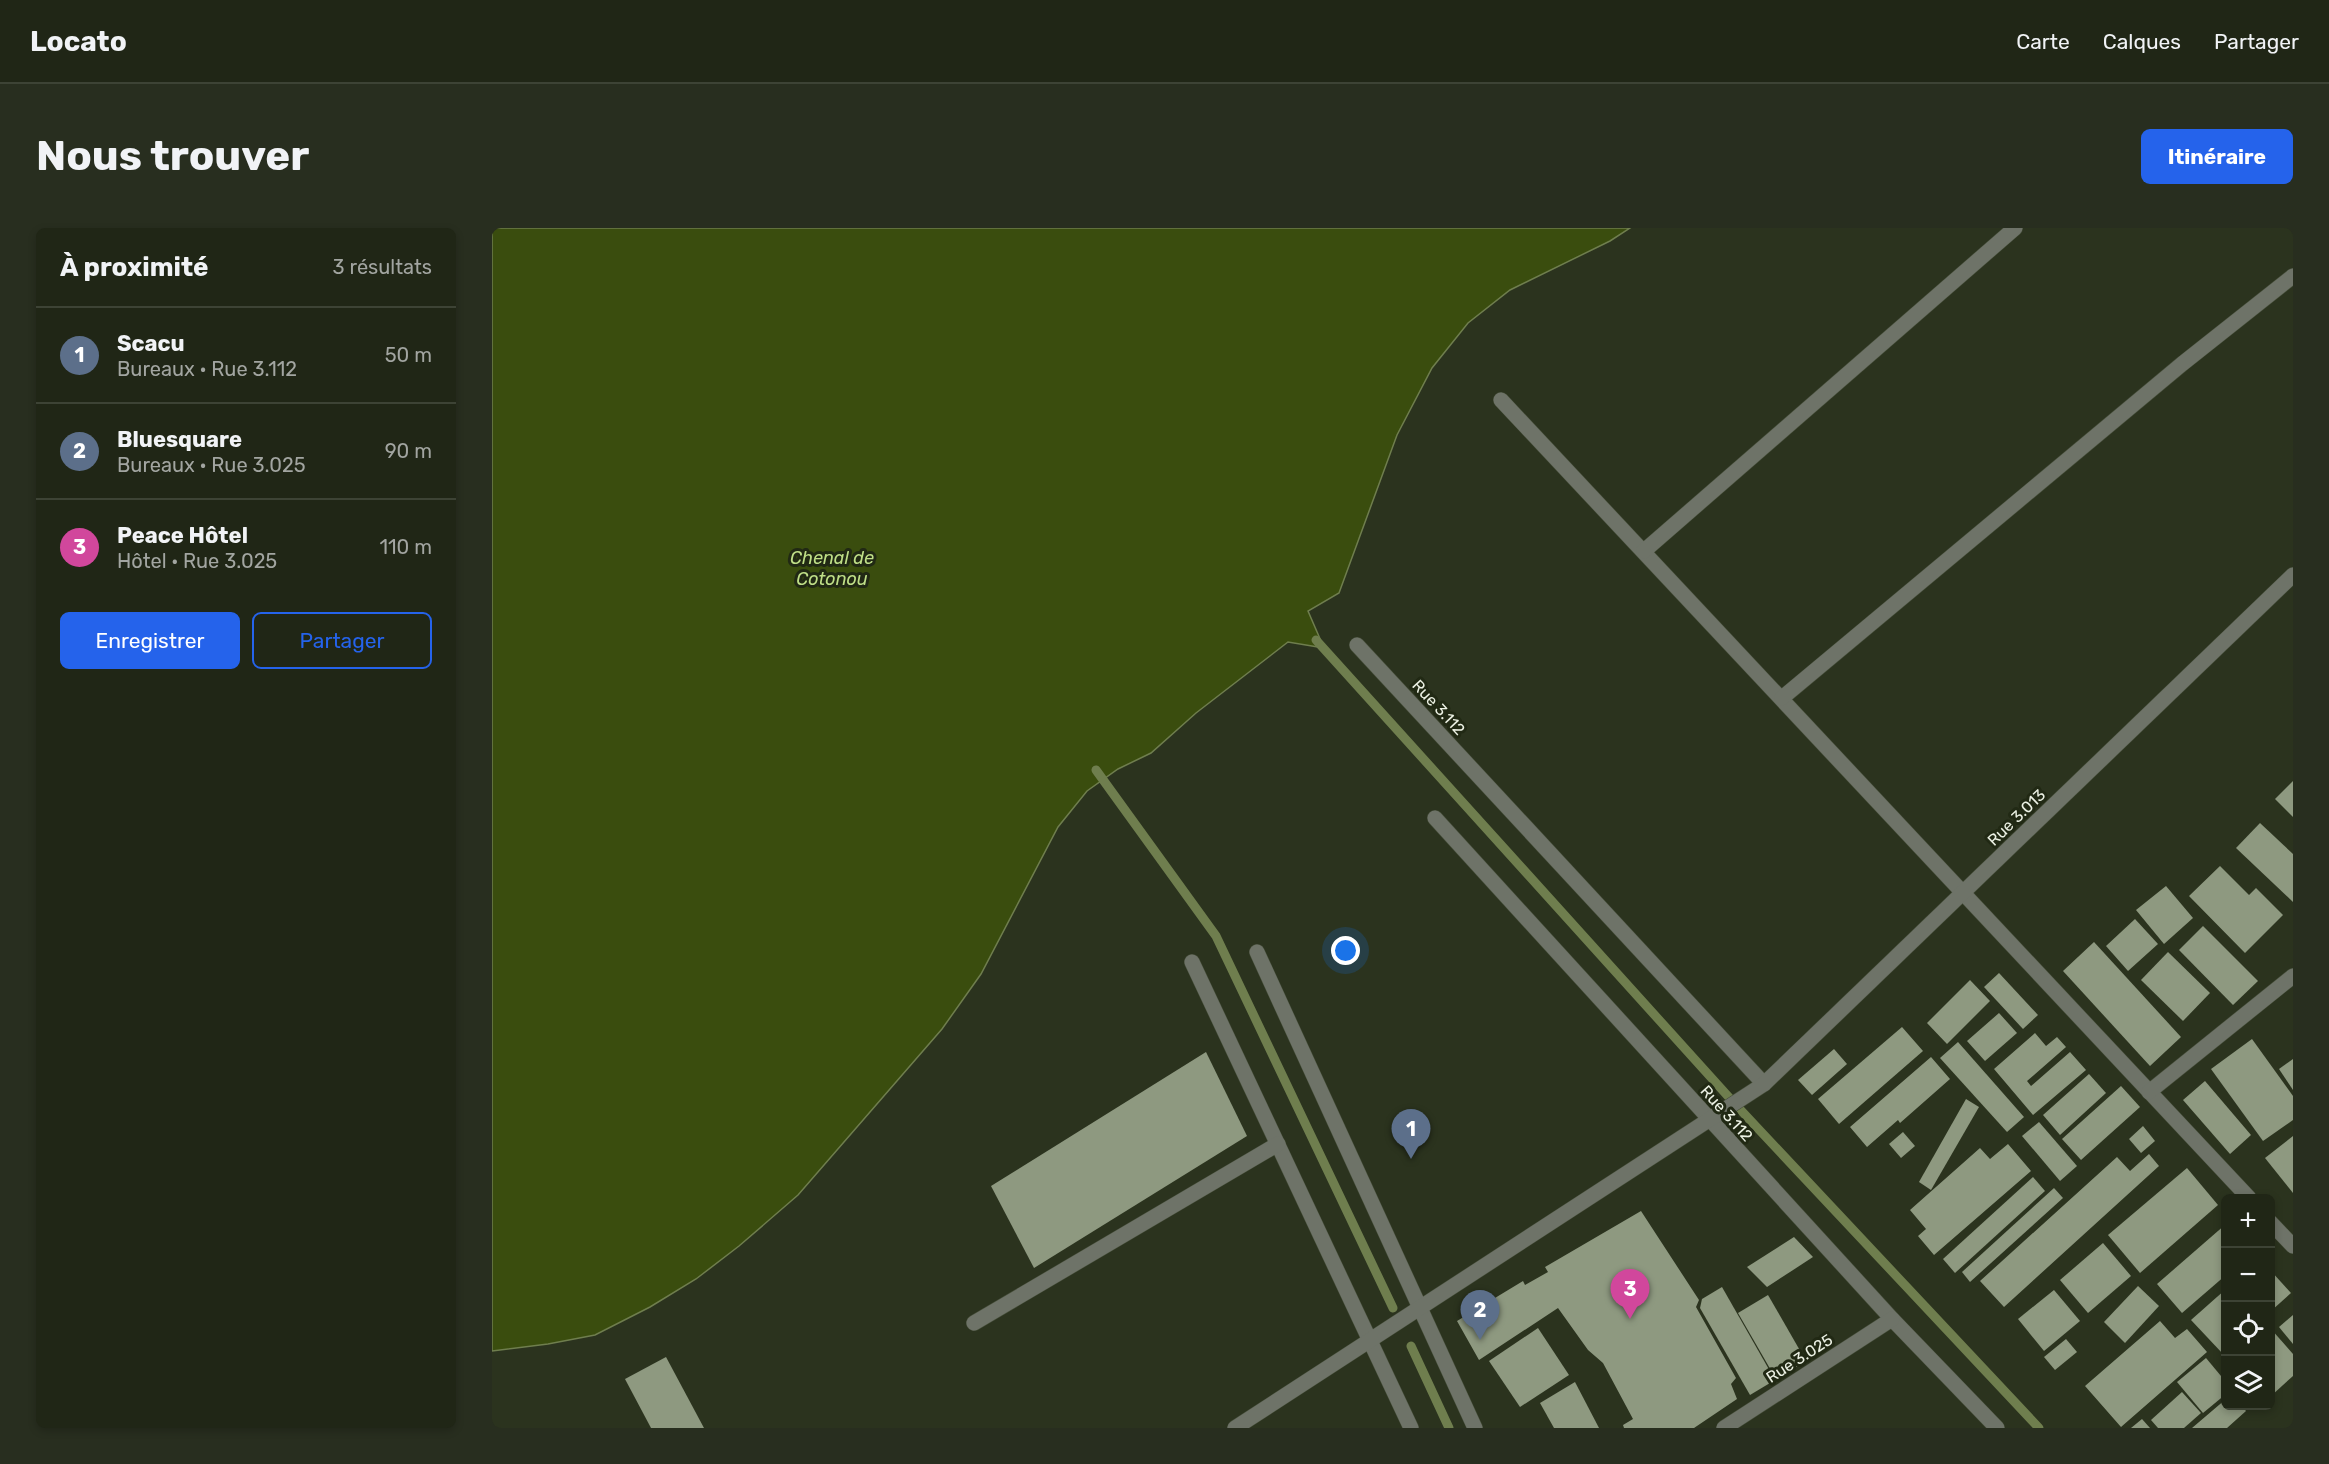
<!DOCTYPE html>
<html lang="fr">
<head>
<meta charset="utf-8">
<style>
  body { margin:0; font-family:Rubik,sans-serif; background:#282e1f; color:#f1f3f6 }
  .controls { position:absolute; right:18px; bottom:18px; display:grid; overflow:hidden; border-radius:9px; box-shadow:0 3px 9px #0003 }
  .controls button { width:54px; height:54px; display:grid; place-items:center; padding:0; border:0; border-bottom:2px solid #3d4335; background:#202616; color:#f1f3f6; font:30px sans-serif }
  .you { position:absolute; left:854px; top:723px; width:21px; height:21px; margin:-15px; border:4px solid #fff; border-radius:50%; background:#1a73e8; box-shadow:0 0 0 9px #1a73e833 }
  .badge { display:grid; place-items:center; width:39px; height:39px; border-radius:50%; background:#2563eb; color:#fff; font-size:20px; font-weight:700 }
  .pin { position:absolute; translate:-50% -50px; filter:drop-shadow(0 2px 3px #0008) }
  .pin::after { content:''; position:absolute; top:32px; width:21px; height:18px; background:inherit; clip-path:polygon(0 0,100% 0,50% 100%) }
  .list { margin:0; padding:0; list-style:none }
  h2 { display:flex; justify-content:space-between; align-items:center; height:78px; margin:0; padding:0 24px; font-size:26px }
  h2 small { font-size:20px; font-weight:400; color:#a2a5a1 }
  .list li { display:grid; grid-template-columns:39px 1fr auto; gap:18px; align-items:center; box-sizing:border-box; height:96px; padding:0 24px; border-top:2px solid #3d4335 }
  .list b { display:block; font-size:22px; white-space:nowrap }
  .list p { margin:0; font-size:20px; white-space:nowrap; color:#a2a5a1 }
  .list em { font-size:20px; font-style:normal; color:#a2a5a1 }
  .actions { display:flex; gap:12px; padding:18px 24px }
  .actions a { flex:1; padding:14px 0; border:2px solid #2563eb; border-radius:9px; text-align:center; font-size:21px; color:#2563eb }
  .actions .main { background:#2563eb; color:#fff }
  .icon { flex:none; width:33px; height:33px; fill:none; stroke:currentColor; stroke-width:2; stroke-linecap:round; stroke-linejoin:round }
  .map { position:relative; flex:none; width:1801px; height:1200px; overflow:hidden; border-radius:9px }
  header { display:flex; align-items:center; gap:36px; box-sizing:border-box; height:84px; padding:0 30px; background:#202616; border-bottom:2px solid #3d4335 }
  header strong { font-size:28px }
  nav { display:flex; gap:33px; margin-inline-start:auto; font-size:21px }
  .intro { display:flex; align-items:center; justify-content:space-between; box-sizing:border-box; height:144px; padding:0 36px }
  h1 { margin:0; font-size:42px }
  .button { padding:15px 27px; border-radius:9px; background:#2563eb; color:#fff; font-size:21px; font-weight:700 }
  main { display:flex; gap:36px; padding:0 36px }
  aside { flex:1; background:#202616; border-radius:9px; box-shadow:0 3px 9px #0003 }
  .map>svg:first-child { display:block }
  .water { fill:#3a4d0e; stroke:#6f7e4e; stroke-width:1.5 }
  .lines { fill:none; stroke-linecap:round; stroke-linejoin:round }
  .stream { stroke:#6f7e4e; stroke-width:9 }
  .building { fill:#8e9980 }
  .minor-casing { stroke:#464e3a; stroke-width:16 }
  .minor { stroke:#6e7368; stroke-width:15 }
  .labels { text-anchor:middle; stroke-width:6; stroke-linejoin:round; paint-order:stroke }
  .street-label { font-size:16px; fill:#ecf1e4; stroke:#212914 }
  .water-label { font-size:18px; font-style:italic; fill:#bfdf87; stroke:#212914 }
</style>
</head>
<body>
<header>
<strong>Locato</strong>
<nav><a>Carte</a><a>Calques</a><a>Partager</a></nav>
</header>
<div class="intro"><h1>Nous trouver</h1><a class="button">Itinéraire</a></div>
<main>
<aside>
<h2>À proximité<small>3 résultats</small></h2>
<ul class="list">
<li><span class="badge" style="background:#5c6f8a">1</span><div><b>Scacu</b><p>Bureaux · Rue 3.112</p></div><em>50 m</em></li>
<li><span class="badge" style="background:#5c6f8a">2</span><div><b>Bluesquare</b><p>Bureaux · Rue 3.025</p></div><em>90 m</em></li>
<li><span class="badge" style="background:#d1479c">3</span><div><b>Peace Hôtel</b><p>Hôtel · Rue 3.025</p></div><em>110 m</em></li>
</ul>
<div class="actions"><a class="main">Enregistrer</a><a>Partager</a></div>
</aside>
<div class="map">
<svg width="1801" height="1200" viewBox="0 0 1801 1200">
  <rect width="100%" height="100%" fill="#2b331e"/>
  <path class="water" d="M 0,0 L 1138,0 L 1118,13 L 1018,62 L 976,95 L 940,140 L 905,207 L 847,365 L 816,383 L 832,420 L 796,414 L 704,485 L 659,525 L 626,541 L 595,563 L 566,599 L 489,746 L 450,801 L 306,967 L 247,1018 L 204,1051 L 158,1079 L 103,1107 L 56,1116 L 0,1123 Z"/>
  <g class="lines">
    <g class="stream">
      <path d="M 824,412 L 1243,876 L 1547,1200"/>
      <path d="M 604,542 L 724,708 L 901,1080"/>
      <path d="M 919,1118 L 957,1200"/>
    </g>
  </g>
  <g class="building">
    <path d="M 1801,553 L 1801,589 L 1783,571 Z"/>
    <path d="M 1768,595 L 1801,626 L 1801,674 L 1744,620 Z"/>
    <path d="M 1728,638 L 1757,667 L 1764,660 L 1791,687 L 1753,725 L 1697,668 Z"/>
    <path d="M 1674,658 L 1701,690 L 1672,716 L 1644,682 Z"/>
    <path d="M 1643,691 L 1666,716 L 1636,743 L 1614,718 Z"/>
    <path d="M 1711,698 L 1766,753 L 1741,777 L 1687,722 Z"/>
    <path d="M 1602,714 L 1689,809 L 1658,838 L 1571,743 Z"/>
    <path d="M 1676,724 L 1718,765 L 1691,793 L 1649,752 Z"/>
    <path d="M 1507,745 L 1546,787 L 1531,801 L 1492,759 Z"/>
    <path d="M 1478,752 L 1498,773 L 1455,816 L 1435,795 Z"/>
    <path d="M 1507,785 L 1525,805 L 1493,833 L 1475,813 Z"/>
    <path d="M 1410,799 L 1431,823 L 1347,896 L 1326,871 Z"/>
    <path d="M 1543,805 L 1554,818 L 1565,809 L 1574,819 L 1535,853 L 1539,858 L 1578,824 L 1594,842 L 1541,887 L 1502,841 Z"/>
    <path d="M 1760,811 L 1801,868 L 1801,892 L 1771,913 L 1719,841 Z"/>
    <path d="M 1466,814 L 1532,889 L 1515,904 L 1448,830 Z"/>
    <path d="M 1342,821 L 1355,836 L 1320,867 L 1306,852 Z"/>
    <path d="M 714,824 L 755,908 L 542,1040 L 499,958 Z"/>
    <path d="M 1439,829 L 1458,851 L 1408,895 L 1406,892 L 1375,919 L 1358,899 Z"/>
    <path d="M 1801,831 L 1801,862 L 1787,841 Z"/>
    <path d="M 1597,846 L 1614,865 L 1568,907 L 1551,887 Z"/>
    <path d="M 1713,853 L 1759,907 L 1738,926 L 1691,872 Z"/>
    <path d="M 1629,858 L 1648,879 L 1589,932 L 1570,911 Z"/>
    <path d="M 1474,871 L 1487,879 L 1439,962 L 1427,954 Z"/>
    <path d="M 1547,894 L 1585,938 L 1568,953 L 1530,908 Z"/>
    <path d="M 1651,898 L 1663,913 L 1649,925 L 1637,911 Z"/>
    <path d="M 1411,904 L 1423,918 L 1409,930 L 1397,916 Z"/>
    <path d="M 1801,908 L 1801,965 L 1773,930 Z"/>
    <path d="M 1516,916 L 1539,943 L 1442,1027 L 1426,1008 L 1434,1001 L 1418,982 L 1488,920 L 1498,931 Z"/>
    <path d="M 1657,926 L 1667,938 L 1512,1079 L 1488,1053 L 1625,929 L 1638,943 Z"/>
    <path d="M 1695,940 L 1726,977 L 1648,1045 L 1616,1007 Z"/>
    <path d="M 1541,949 L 1553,963 L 1463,1045 L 1451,1031 Z"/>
    <path d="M 1562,960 L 1571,970 L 1478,1054 L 1470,1044 Z"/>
    <path d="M 1149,983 L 1207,1072 L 1204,1079 L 1244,1150 L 1239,1156 L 1245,1171 L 1202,1200 L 1132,1200 L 1131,1197 L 1141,1191 L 1111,1135 L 1096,1122 L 1066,1080 L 987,1132 L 965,1093 L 1031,1053 L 1033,1057 L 1056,1044 L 1053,1039 Z"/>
    <path d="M 1734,996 L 1734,1047 L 1690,1085 L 1665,1056 Z"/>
    <path d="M 1302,1009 L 1321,1029 L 1275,1059 L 1255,1039 Z"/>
    <path d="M 1611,1015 L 1639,1048 L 1596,1085 L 1568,1052 Z"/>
    <path d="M 1779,1043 L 1799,1065 L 1779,1083 Z"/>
    <path d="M 1646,1058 L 1667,1078 L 1633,1115 L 1612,1094 Z"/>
    <path d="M 1230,1059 L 1283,1152 L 1258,1167 L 1208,1080 L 1210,1071 Z"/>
    <path d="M 1734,1061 L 1734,1124 L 1731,1126 L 1699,1092 Z"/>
    <path d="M 1562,1062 L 1588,1093 L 1552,1123 L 1526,1091 Z"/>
    <path d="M 1276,1067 L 1314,1133 L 1284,1151 L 1246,1085 Z"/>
    <path d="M 1801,1087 L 1801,1116 L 1787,1099 Z"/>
    <path d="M 1668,1093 L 1683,1110 L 1695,1101 L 1715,1124 L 1629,1199 L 1593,1158 Z"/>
    <path d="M 1046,1100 L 1077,1147 L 1028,1179 L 997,1133 Z"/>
    <path d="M 1779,1101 L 1801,1126 L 1801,1148 L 1779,1168 Z"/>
    <path d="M 1574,1111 L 1585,1124 L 1563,1142 L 1552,1129 Z"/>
    <path d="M 174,1129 L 212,1200 L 159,1200 L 133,1151 Z"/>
    <path d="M 1714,1130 L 1734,1154 L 1734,1166 L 1711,1185 L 1685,1154 Z"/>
    <path d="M 1083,1154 L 1107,1200 L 1062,1200 L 1048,1175 Z"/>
    <path d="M 1690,1164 L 1709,1185 L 1692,1200 L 1666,1200 L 1659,1192 Z"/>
    <path d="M 1734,1171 L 1734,1178 L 1750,1178 L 1754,1183 L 1735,1200 L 1700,1200 Z"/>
    <path d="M 1650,1191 L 1658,1200 L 1639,1200 Z"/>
  </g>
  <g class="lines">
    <defs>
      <g id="minor">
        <path d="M 1009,172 L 1757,970"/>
        <path d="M 1152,323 L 1523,0"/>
        <path d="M 865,417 L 1272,856"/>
        <path d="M 1290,470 L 1690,136 L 1801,48"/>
        <path d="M 943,590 L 1400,1091 L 1505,1200"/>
        <path d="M 765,724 L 983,1200"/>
        <path d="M 700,734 L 919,1200"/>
        <path d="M 1657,864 L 1801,748"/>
        <path d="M 1778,994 L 1801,1018"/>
        <path d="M 482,1095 L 786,916"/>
        <path d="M 743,1200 L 1272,856 L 1801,347"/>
        <path d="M 1232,1200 L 1400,1091"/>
      </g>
    </defs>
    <use href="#minor" class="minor-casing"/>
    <use href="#minor" class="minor"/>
  </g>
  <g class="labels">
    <g class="street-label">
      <text transform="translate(947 479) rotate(47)" y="6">Rue 3.112</text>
      <text transform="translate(1524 589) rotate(-44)" y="6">Rue 3.013</text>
      <text transform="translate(1235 885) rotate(48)" y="6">Rue 3.112</text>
      <text transform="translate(1307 1130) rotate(-33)" y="6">Rue 3.025</text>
    </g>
    <g class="water-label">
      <text x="340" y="336">Chenal de<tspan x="340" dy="21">Cotonou</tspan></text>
    </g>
  </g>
</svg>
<div class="controls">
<button>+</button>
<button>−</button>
<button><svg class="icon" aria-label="locate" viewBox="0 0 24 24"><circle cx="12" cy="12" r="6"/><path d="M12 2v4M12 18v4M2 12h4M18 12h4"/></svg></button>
<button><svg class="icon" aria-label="layers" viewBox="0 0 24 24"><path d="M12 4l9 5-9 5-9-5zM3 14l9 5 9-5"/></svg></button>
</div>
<div class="you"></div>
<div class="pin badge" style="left:919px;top:931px;background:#5c6f8a">1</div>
<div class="pin badge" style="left:988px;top:1112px;background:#5c6f8a">2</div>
<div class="pin badge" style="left:1138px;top:1091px;background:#d1479c">3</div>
</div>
</main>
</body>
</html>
